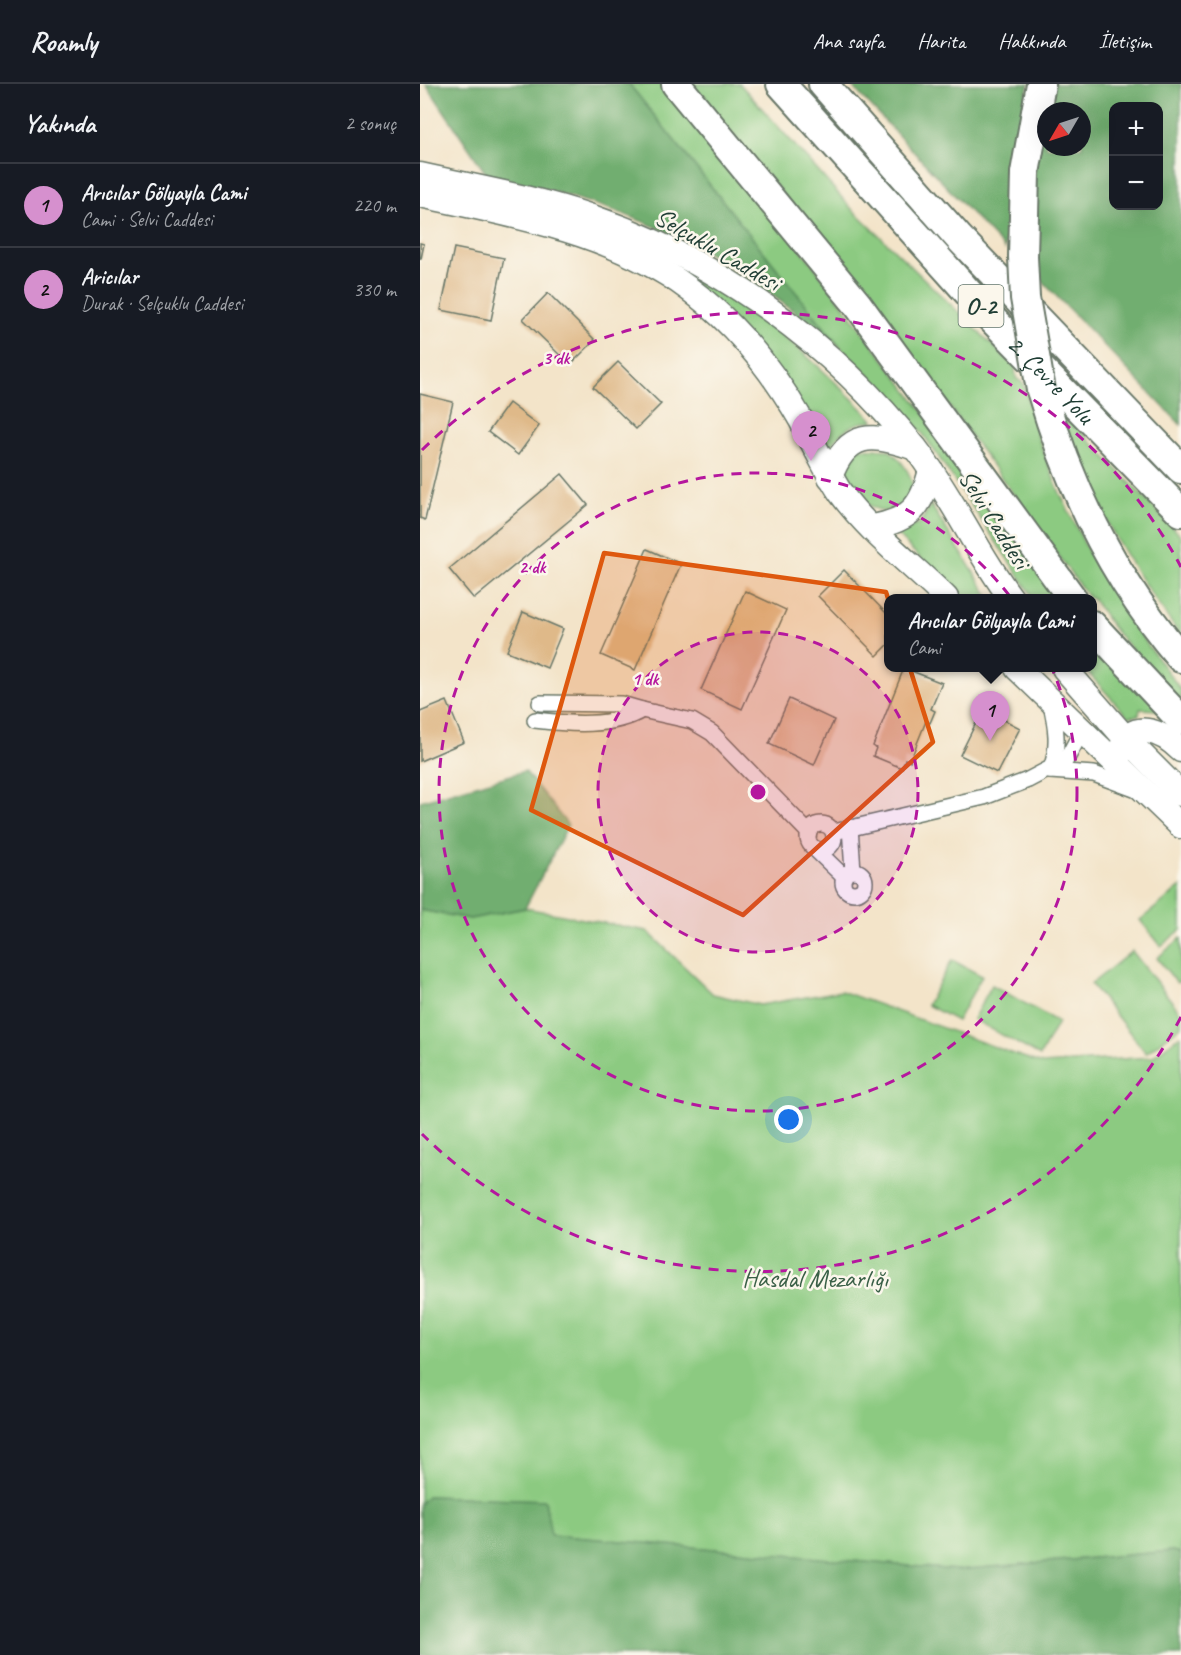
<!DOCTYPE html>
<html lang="tr">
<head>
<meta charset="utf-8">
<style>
  body { margin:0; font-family:Caveat,sans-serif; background:#20242c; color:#f1f3f6 }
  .controls { position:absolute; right:18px; top:18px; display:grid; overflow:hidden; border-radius:12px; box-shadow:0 6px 24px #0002 }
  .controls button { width:54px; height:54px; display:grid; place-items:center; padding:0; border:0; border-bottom:2px solid #363941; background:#171b24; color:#f1f3f6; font:30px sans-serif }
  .compass { position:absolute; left:617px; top:18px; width:54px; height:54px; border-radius:50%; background:#171b24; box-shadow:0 6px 24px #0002; rotate:231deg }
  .you { position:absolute; left:369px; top:1036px; width:21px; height:21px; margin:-15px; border:4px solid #fff; border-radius:50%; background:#1a73e8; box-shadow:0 0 0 9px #1a73e833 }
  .badge { display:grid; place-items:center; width:39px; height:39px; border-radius:50%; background:#d690ce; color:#111; font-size:20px; font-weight:700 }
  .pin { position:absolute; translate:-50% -50px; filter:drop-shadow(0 2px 3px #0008) }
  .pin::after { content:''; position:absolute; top:32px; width:21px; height:18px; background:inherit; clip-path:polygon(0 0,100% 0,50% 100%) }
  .popup { position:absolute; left:464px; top:510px; width:213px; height:78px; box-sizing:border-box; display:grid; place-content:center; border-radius:12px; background:#171b24; filter:drop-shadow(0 2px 4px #0005); font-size:20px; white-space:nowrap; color:#9ea1a6 }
  .popup b { font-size:22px; color:#f1f3f6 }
  .popup::after { content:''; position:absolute; left:50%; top:100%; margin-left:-12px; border:12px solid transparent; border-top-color:#171b24 }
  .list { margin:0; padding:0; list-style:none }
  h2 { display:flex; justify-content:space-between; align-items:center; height:78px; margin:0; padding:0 24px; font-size:26px }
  h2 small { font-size:20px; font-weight:400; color:#9ea1a6 }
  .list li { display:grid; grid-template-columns:39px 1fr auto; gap:18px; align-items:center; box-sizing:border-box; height:84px; padding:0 24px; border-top:2px solid #363941 }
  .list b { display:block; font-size:22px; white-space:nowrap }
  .list p { margin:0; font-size:20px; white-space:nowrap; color:#9ea1a6 }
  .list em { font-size:20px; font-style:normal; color:#9ea1a6 }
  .map { position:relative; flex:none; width:761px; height:1571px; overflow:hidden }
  header { display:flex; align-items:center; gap:36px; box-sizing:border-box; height:84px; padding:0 30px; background:#171b24; border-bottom:2px solid #363941 }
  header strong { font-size:28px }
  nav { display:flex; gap:33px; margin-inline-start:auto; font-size:21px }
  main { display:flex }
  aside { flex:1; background:#171b24 }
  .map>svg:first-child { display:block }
  .green { fill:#8cca81; stroke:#56845a; stroke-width:1.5 }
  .forest { fill:#71ae6f; stroke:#487652; stroke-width:1.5; fill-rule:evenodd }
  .building { fill:#dfb989 }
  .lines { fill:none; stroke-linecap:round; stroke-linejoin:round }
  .minor-casing { stroke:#697768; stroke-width:18 }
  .primary-casing { stroke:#697768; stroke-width:27 }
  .motorway-casing { stroke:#697768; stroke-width:32 }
  .minor { stroke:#fff; stroke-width:15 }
  .primary { stroke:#fff; stroke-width:24 }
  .motorway { stroke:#fff; stroke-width:28 }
  .motorway-bridge-casing { stroke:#697768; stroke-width:32; stroke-linecap:butt }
  .motorway-bridge { stroke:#fff; stroke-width:28 }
  .marked { fill:#de580e; fill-opacity:0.2; stroke:#de580e; stroke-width:4.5; stroke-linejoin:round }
  .ring { fill:none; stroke:#b5179e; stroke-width:3; stroke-dasharray:10 8 }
  .labels { text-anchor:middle; stroke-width:5; stroke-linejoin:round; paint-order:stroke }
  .shield { fill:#fbf7ec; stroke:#61756b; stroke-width:1.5 }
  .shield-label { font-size:24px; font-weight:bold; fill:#1f3d34 }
  .street-label { font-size:26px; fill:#1f3d34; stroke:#fbf7ec }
  .park-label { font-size:26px; fill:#3a6047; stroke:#fbf7ec }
  .centre { fill:#b5179e; stroke:#fbf7ec; stroke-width:3 }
  .ring-label { font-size:18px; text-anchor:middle; font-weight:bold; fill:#b5179e; stroke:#fbf7ec; stroke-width:5; stroke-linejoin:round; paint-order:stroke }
</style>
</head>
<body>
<header>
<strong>Roamly</strong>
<nav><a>Ana sayfa</a><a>Harita</a><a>Hakkında</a><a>İletişim</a></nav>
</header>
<main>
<aside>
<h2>Yakında<small>2 sonuç</small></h2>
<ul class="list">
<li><span class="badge">1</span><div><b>Arıcılar Gölyayla Cami</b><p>Cami · Selvi Caddesi</p></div><em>220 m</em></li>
<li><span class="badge">2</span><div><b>Aricılar</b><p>Durak · Selçuklu Caddesi</p></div><em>330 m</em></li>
</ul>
</aside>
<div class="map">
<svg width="761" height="1571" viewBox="0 0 761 1571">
  <rect width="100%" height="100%" fill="#fbf7ec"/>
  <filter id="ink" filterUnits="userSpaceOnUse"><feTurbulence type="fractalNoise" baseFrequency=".0167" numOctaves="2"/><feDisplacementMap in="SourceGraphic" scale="12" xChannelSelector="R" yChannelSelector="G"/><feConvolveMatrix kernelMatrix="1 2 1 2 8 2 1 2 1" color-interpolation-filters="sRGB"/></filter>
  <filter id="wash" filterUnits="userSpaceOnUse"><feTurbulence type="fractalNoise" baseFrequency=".008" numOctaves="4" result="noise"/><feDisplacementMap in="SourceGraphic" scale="24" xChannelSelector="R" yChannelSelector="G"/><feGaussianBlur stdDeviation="1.35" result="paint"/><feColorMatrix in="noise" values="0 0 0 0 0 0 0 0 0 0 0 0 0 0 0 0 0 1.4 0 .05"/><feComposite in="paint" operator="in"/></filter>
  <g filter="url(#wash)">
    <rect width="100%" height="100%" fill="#f3e4c9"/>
    <g class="green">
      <path d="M 209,0 L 248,0 L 324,89 L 643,514 L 614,514 L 503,350 L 462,304 L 419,262 Z"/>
      <path d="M 271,0 L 320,0 L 431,124 L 595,283 L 596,294 L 604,300 L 618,353 L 637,403 L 668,467 L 719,549 L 761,606 L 761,620 L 696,548 L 672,514 L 669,514 L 462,230 Z"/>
      <path d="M 225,165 C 259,183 294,200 325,223 C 372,256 414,295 454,337 C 433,338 418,347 409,366 Z"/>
      <path d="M 642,328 L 761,452 L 761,552 C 710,483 665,411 642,328 Z"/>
      <path d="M 439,364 L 469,366 C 481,375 499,397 490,414 C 486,420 476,425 470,429 C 446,424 426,409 428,382 Z"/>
      <path d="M 511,421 L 570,514 L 540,514 L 476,450 L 500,439 Z"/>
      <path d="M 672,552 L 761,646 L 761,651 L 738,626 L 720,625 L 719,631 L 708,633 L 664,584 L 672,584 Z"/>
      <path d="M 761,803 L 761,846 L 741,862 L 720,836 Z"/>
      <path d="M 105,824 L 227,847 L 293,910 L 340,921 L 421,907 L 622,980 L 732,973 L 761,951 L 761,1469 L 753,1467 L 537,1486 L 130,1451 L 124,1416 L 8,1412 L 0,1420 L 0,826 L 50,835 Z"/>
      <path d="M 761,854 L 761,896 L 757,899 L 737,874 Z"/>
      <path d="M 712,867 L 761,929 L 761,942 L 726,969 L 671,900 Z"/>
      <path d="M 532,876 L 562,892 L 537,937 L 507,921 Z"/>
      <path d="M 572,901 L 638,938 L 620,972 L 553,935 Z"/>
    </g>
    <g class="forest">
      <path d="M 6,0 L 209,0 L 419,262 C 375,228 330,192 281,165 C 215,129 140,108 67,91 Z"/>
      <path d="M 430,0 L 609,0 L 597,49 L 585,165 Z"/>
      <path d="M 631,0 L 761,0 L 761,341 L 617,192 L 614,85 ZM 694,22 L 738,22 L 738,122 L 694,122 ZM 626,27 L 662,27 L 662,63 L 626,63 Z"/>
      <path d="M 105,687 L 148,741 L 105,824 L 50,835 L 0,826 L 0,717 Z"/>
      <path d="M 7,1412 L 125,1416 L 131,1451 L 537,1486 L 753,1467 L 761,1469 L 761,1571 L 0,1571 L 0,1420 Z"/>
    </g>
    <g id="blocks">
      <g class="building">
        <path d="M 0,159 L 4,160 L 1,175 L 0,175 Z"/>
        <path d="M 34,164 L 84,174 L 71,236 L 21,226 Z"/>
        <path d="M 128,209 L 175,256 L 150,281 L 103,235 Z"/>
        <path d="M 198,278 L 241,320 L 216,345 L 173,303 Z"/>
        <path d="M 0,310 L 33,318 L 5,436 L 0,434 Z"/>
        <path d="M 89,319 L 119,342 L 98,371 L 68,348 Z"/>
        <path d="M 142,390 L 168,421 L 54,515 L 29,485 Z"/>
        <path d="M 227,465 L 261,480 L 215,586 L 181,571 Z"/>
        <path d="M 424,486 L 468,531 L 468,561 L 457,572 L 398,512 Z"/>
        <path d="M 325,507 L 366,526 L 322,625 L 281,606 Z"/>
        <path d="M 103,528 L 143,545 L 127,584 L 87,567 Z"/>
        <path d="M 484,584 L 522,599 L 511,625 L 515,627 L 510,639 L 506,637 L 490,677 L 485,675 L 482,684 L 453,672 L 456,664 L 453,662 Z"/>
        <path d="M 369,615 L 414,636 L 394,681 L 349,660 Z"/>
        <path d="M 27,617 L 44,658 L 0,677 L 0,628 Z"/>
        <path d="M 563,625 L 600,644 L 577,689 L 540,671 Z"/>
      </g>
    </g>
  </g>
  <g filter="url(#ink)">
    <use href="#blocks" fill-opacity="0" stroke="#697768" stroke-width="1.5"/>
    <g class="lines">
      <defs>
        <g id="minor">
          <path d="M 222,626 L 272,637 L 292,649 L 389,749"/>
          <path d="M 115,636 C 148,640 193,644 222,626 L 201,620 L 120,619"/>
          <path d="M 630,687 L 674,690 L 717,706"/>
          <path d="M 630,687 C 640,664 636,640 630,617"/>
          <circle cx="401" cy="753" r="13"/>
          <path d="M 430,743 L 433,787"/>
          <path d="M 414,748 L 564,713 L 608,696 L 646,676 L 658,654 L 660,644"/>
          <path d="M 394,764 L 424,793"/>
          <circle cx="434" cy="798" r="11"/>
        </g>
        <g id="primary">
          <path d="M 0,91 C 58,104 116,114 172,133 C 298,176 414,261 496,365 C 532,412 556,467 591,514"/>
          <path d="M 0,111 C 88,130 182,146 258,197 C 309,232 350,282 381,336 C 394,360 405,385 420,408 C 449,448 491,480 526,514"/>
          <path d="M 410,393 C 427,346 453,349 495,364"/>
          <path d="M 453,443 C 490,436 502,423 511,386"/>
          <path d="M 597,584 L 761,742"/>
          <path d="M 644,584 L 707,656 L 761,710"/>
          <path d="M 700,669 C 709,632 743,648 761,666"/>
        </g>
        <g id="motorway">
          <path d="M 256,0 L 438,221 L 652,514"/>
          <path id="s1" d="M 361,0 L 572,235 L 761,428"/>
          <path d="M 403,0 L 539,154 L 761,385"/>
          <path d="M 603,173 L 605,89 L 621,0"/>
          <path d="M 621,306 C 650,405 693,495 761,574"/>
          <path d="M 672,541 L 761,636"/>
        </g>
      </defs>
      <use href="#minor" class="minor-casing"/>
      <use href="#primary" class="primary-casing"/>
      <use href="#motorway" class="motorway-casing"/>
      <use href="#minor" class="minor"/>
      <use href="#primary" class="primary"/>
      <use href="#motorway" class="motorway"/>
      <defs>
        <path id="motorway-bridge" d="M 603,173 L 605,214 L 621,306"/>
      </defs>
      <use href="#motorway-bridge" class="motorway-bridge-casing"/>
      <use href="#motorway-bridge" class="motorway-bridge"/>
    </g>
  </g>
  <path class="marked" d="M 184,469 L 466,508 L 513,658 L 323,831 L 111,726 Z"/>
  <circle cx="338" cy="708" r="160" fill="#b5179e" fill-opacity=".12"/>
  <g class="ring">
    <circle cx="338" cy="708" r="160"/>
    <circle cx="338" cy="708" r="319"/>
    <path d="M761 933A479 479 0 0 1 2 1050M2 366A479 479 0 0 1 761 483"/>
  </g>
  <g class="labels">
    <rect class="shield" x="538.5" y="201" width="45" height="42" rx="4.5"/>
    <g class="shield-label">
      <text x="561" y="230">O-2</text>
    </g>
    <g class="street-label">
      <text transform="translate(298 165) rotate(30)" y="9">Selçuklu Caddesi</text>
      <text dy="9" stroke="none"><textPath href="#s1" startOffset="400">2. Çevre Yolu</textPath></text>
      <text transform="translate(575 435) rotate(58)" y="9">Selvi Caddesi</text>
    </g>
    <g class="park-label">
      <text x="395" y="1203">Hasdal Mezarlığı</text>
    </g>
  </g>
  <circle cx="338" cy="708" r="9" class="centre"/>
  <g class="ring-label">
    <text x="136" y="280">3 dk</text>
    <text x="112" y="489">2 dk</text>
    <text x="225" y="601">1 dk</text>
  </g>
</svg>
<div class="controls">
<button>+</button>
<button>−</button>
</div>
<svg class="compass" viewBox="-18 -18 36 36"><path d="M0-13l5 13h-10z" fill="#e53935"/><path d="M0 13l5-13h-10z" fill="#9ea1a6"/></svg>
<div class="you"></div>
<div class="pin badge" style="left:570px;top:657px">1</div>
<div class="popup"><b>Arıcılar Gölyayla Cami</b>Cami</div>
<div class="pin badge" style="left:391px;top:377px">2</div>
</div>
</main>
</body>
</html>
